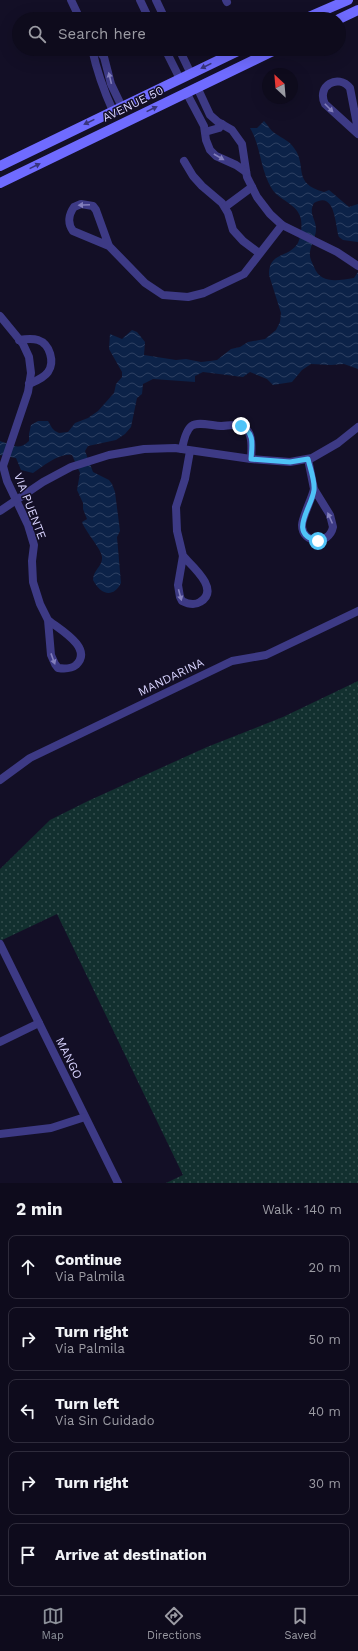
<!DOCTYPE html>
<html lang="en">
<head>
<meta charset="utf-8">
<style>
  body { margin:0; font-family:"Work Sans",sans-serif; background:#171425; color:#f1f3f6 }
  .compass { position:absolute; left:262px; top:68px; width:36px; height:36px; border-radius:50%; background:#0e0b1c; box-shadow:0 4px 16px #0002; rotate:334deg }
  .stop { position:absolute; width:12px; height:12px; margin:-9px; border:3px solid #4fc3f7; border-radius:50%; background:#fff }
  .stop.end { background:#4fc3f7; border-color:#fff; box-shadow:0 1px 4px #0008 }
  .list { margin:0; padding:0; list-style:none }
  h2 { display:flex; justify-content:space-between; align-items:center; height:52px; margin:0; padding:0 16px; font-size:17px }
  h2 small { font-size:13px; font-weight:400; color:#9b9ba3 }
  .list li { display:grid; grid-template-columns:26px 1fr auto; gap:12px; align-items:center; box-sizing:border-box; height:64px; margin:0 8px 8px; padding:0 8px; border:1px solid #2e2b3b; border-radius:8px }
  .list b { display:block; font-size:15px; white-space:nowrap }
  .list p { margin:0; font-size:13px; white-space:nowrap; color:#9b9ba3 }
  .list em { font-size:13px; font-style:normal; color:#9b9ba3 }
  .icon { flex:none; width:22px; height:22px; fill:none; stroke:currentColor; stroke-width:2; stroke-linecap:round; stroke-linejoin:round }
  .map { position:relative; flex:none; width:358px; height:1183px; overflow:hidden }
  .search { position:absolute; background:#0e0b1c; box-shadow:0 4px 16px #0002; left:12px; right:12px; top:12px; height:44px; display:flex; align-items:center; gap:10px; box-sizing:border-box; padding:0 14px; border-radius:22px; color:#9b9ba3; font-size:15px }
  .sheet { height:412px; background:#0e0b1c }
  nav { display:flex; justify-content:space-around; align-items:center; box-sizing:border-box; height:56px; border-top:1px solid #2e2b3b; background:#0e0b1c; font-size:11px; color:#9b9ba3 }
  nav a { display:grid; justify-items:center; gap:2px }
  nav .on { color:#8c9099 }
  .map>svg:first-child { display:block }
  .grass { fill:url(#grass-dots) }
  .water { fill:url(#water-waves) }
  .lines { fill:none; stroke-linecap:round; stroke-linejoin:round }
  .minor { stroke:#3d3a85; stroke-width:8 }
  .secondary { stroke:#6f6bff; stroke-width:10 }
  .oneway { fill:#38347d }
  .oneway2 { fill:#837fbc }
  .route { stroke:#4fc3f7; stroke-width:5 }
  .labels { text-anchor:middle; stroke-width:3; stroke-linejoin:round; paint-order:stroke }
  .street-label { font-size:12px; fill:#d9d4ff; stroke:#130f26 }
</style>
</head>
<body>
<div class="map">
<svg width="358" height="1183" viewBox="0 0 358 1183">
  <defs>
    <pattern id="grass-dots" width="8" height="8" patternUnits="userSpaceOnUse"><rect width="8" height="8" fill="#12302f"/><path d="M2 2h.1M6 6h.1" fill="none" stroke="#344d4e" stroke-width="1.8" stroke-linecap="round"/></pattern>
    <pattern id="water-waves" width="16" height="10" patternUnits="userSpaceOnUse"><rect width="16" height="10" fill="#0c2248"/><path d="M0 5q4-4 8 0t8 0" fill="none" stroke="#2f4163"/></pattern>
  </defs>
  <rect width="100%" height="100%" fill="#130f26"/>
  <path class="grass" d="M 358,681 L 358,1183 L 166,1183 L 183,1175 L 57,914 L 0,941 L 0,869 L 50,820 L 88,801 L 207,747 L 283,717 Z"/>
  <path class="water" d="M 264,121 C 267,124 269,128 272,131 C 279,137 289,140 294,148 C 308,166 291,183 324,192 L 329,190 L 349,207 L 358,204 L 358,242 L 343,240 L 339,237 C 335,227 336,190 314,203 C 308,213 316,219 316,229 C 316,237 311,244 310,252 C 309,258 312,262 314,267 C 321,285 339,280 354,278 L 358,272 L 358,369 L 344,364 L 331,365 L 311,364 L 302,370 L 292,382 L 273,385 L 267,379 L 250,372 L 243,377 L 203,372 L 195,376 L 195,382 L 153,379 L 143,384 L 142,394 L 137,398 L 131,427 L 125,434 L 116,440 L 88,446 L 85,451 L 93,472 L 109,480 L 112,484 L 115,492 L 120,531 L 117,537 L 121,583 C 113,599 100,594 93,580 C 93,570 103,566 102,557 C 102,550 85,531 82,522 L 87,519 L 83,509 L 83,503 L 77,490 L 80,473 L 72,455 C 58,453 44,466 33,473 L 21,470 L 16,458 L 0,455 L 0,441 C 12,445 19,451 29,441 L 29,434 L 31,425 L 38,421 L 48,421 L 52,428 L 55,431 L 59,433 L 68,432 L 75,423 L 88,418 L 98,411 L 114,393 L 116,384 L 122,377 L 122,372 L 109,349 L 110,334 L 122,339 L 132,330 L 137,332 L 145,342 L 144,355 L 176,360 L 186,359 L 201,362 L 210,361 L 217,360 L 231,349 L 240,347 L 248,342 L 265,339 L 276,330 L 280,322 L 281,313 L 269,275 C 269,251 288,259 298,243 C 301,236 303,224 300,216 C 295,203 279,200 272,189 C 260,170 261,146 250,128 L 257,128 Z"/>
  <g class="lines">
    <g class="minor">
      <path d="M 71,0 L 80,19"/>
      <path d="M 140,0 L 149,19"/>
      <path d="M 156,0 L 165,19"/>
      <path d="M 226,0 L 227,2"/>
      <path d="M 92,49 C 97,72 103,89 113,111"/>
      <path d="M 98,49 L 104,57 L 111,84 L 122,107"/>
      <path d="M 165,49 L 180,79"/>
      <path d="M 179,49 L 191,74"/>
      <path d="M 197,87 L 210,115 L 218,122 L 232,130 L 242,144 L 247,177 L 257,197 L 270,214 L 282,225 L 337,252 L 358,266"/>
      <path d="M 186,92 L 204,126 L 206,140 L 210,150 L 216,156 L 236,165 L 246,172"/>
      <path d="M 358,130 L 350,88 C 338,73 316,86 325,104 L 358,134"/>
      <path d="M 205,132 L 219,128 L 222,124"/>
      <path d="M 184,161 L 193,176 L 202,186 L 222,203 L 228,213 L 233,230 L 243,241 L 259,253"/>
      <path d="M 225,207 L 252,187"/>
      <path d="M 109,246 L 73,231 C 67,223 69,214 74,207 L 81,204 L 93,206 L 96,210 L 109,246 L 145,283 L 163,295 L 188,297 L 204,293 L 244,274 L 282,225"/>
      <path d="M 0,316 L 23,344 L 29,357 L 31,373 L 28,392 L 3,466 L 7,481 L 28,525 L 34,545 L 32,561 L 33,582 L 40,604 L 48,620 L 51,655 L 55,664 L 58,668 C 65,669 71,669 76,665 C 94,648 59,629 48,620"/>
      <path d="M 19,340 C 25,339 32,338 38,340 C 50,344 55,362 48,372 C 44,378 36,381 29,384"/>
      <path d="M 182,449 C 188,418 194,423 221,426 C 225,426 229,425 233,425 C 254,424 252,445 251,459"/>
      <path d="M 308,459 L 314,489 L 330,515 L 333,527 C 329,546 302,544 302,525 C 302,518 312,498 314,489"/>
      <path d="M 0,511 L 43,482 L 71,467 L 109,455 L 144,449 L 175,448 L 251,459 L 290,462 L 312,458 L 338,443 L 358,427"/>
      <path d="M 183,556 C 192,566 221,590 200,602 C 194,606 188,604 182,601 L 180,597 L 178,585 L 183,556 L 177,531 L 176,507 L 185,479 L 190,451"/>
      <path d="M 0,780 L 30,758 L 232,661 L 266,655 L 358,611"/>
      <path d="M 0,944 L 118,1183"/>
      <path d="M 0,1042 L 39,1023"/>
      <path d="M 0,1134 L 51,1128 L 85,1117"/>
    </g>
    <g class="secondary">
      <path d="M 304,19 L 348,0"/>
      <path d="M 339,19 L 358,10"/>
      <path d="M 0,166 L 242,49"/>
      <path d="M 0,183 L 277,49"/>
    </g>
  </g>
  <defs><path id="oneway-solid" d="M-6-.8H1V-3.2L6.5 0L1 3.2V.8H-6Z"/></defs>
  <g class="oneway">
    <use href="#oneway-solid" transform="translate(206 66) rotate(154)"/>
    <use href="#oneway-solid" transform="translate(152 109) rotate(-26)"/>
    <use href="#oneway-solid" transform="translate(89 122) rotate(154)"/>
    <use href="#oneway-solid" transform="translate(35 166) rotate(-26)"/>
  </g>
  <g class="oneway2">
    <use href="#oneway-solid" transform="translate(110 78) rotate(-104)"/>
    <use href="#oneway-solid" transform="translate(329 108) rotate(45)"/>
    <use href="#oneway-solid" transform="translate(219 157) rotate(30)"/>
    <use href="#oneway-solid" transform="translate(84 205) rotate(178)"/>
    <use href="#oneway-solid" transform="translate(330 518) rotate(-114)"/>
    <use href="#oneway-solid" transform="translate(180 595) rotate(75)"/>
    <use href="#oneway-solid" transform="translate(53 659) rotate(70)"/>
  </g>
  <g class="lines">
    <path class="route" d="M 241,426 C 255,433 252,445 251,459 L 290,462 L 308,459 C 310,468 315,480 314,490 C 312,508 287,534 318,541"/>
  </g>
  <g class="labels">
    <g class="street-label">
      <text transform="translate(133 104) rotate(-26)" y="4">AVENUE 50</text>
      <text transform="translate(30 506) rotate(69)" y="4">VIA PUENTE</text>
      <text transform="translate(171 677) rotate(-26)" y="4">MANDARINA</text>
      <text transform="translate(69 1058) rotate(64)" y="4">MANGO</text>
    </g>
  </g>
</svg>
<svg class="compass" viewBox="-18 -18 36 36"><path d="M0-13l5 13h-10z" fill="#e53935"/><path d="M0 13l5-13h-10z" fill="#9b9ba3"/></svg>
<div class="stop" style="left:318px;top:541px"></div>
<div class="stop end" style="left:241px;top:426px"></div>
<div class="search"><svg class="icon" aria-label="search" viewBox="0 0 24 24"><circle cx="10" cy="10" r="6"/><path d="M15 15l6 6"/></svg>Search here</div>
</div>
<section class="sheet">
<h2>2 min<small>Walk · 140 m</small></h2>
<ul class="list">
<li><svg class="icon" aria-label="ahead" viewBox="0 0 24 24"><path d="M12 20V5M6 11l6-6 6 6"/></svg><div><b>Continue</b><p>Via Palmila</p></div><em>20 m</em></li>
<li><svg class="icon" aria-label="right" viewBox="0 0 24 24"><path d="M7 20v-9h11M14 6l5 5-5 5"/></svg><div><b>Turn right</b><p>Via Palmila</p></div><em>50 m</em></li>
<li><svg class="icon" aria-label="left" viewBox="0 0 24 24"><path d="M17 20v-9H6M10 6l-5 5 5 5"/></svg><div><b>Turn left</b><p>Via Sin Cuidado</p></div><em>40 m</em></li>
<li><svg class="icon" aria-label="right" viewBox="0 0 24 24"><path d="M7 20v-9h11M14 6l5 5-5 5"/></svg><div><b>Turn right</b></div><em>30 m</em></li>
<li><svg class="icon" aria-label="arrive" viewBox="0 0 24 24"><path d="M6 21V4h12l-3 4 3 4H6"/></svg><div><b>Arrive at destination</b></div></li>
</ul>
</section>
<nav>
<a class="on"><svg class="icon" aria-label="map" viewBox="0 0 24 24"><path d="M3 6l6-2 6 2 6-2v14l-6 2-6-2-6 2zM9 4v14M15 6v14"/></svg>Map</a>
<a><svg class="icon" aria-label="directions" viewBox="0 0 24 24"><path d="M12 3l9 9-9 9-9-9zM9 14v-3h6M13 9l2 2-2 2"/></svg>Directions</a>
<a><svg class="icon" aria-label="saved" viewBox="0 0 24 24"><path d="M7 4h10v16l-5-4-5 4z"/></svg>Saved</a>
</nav>
</body>
</html>
